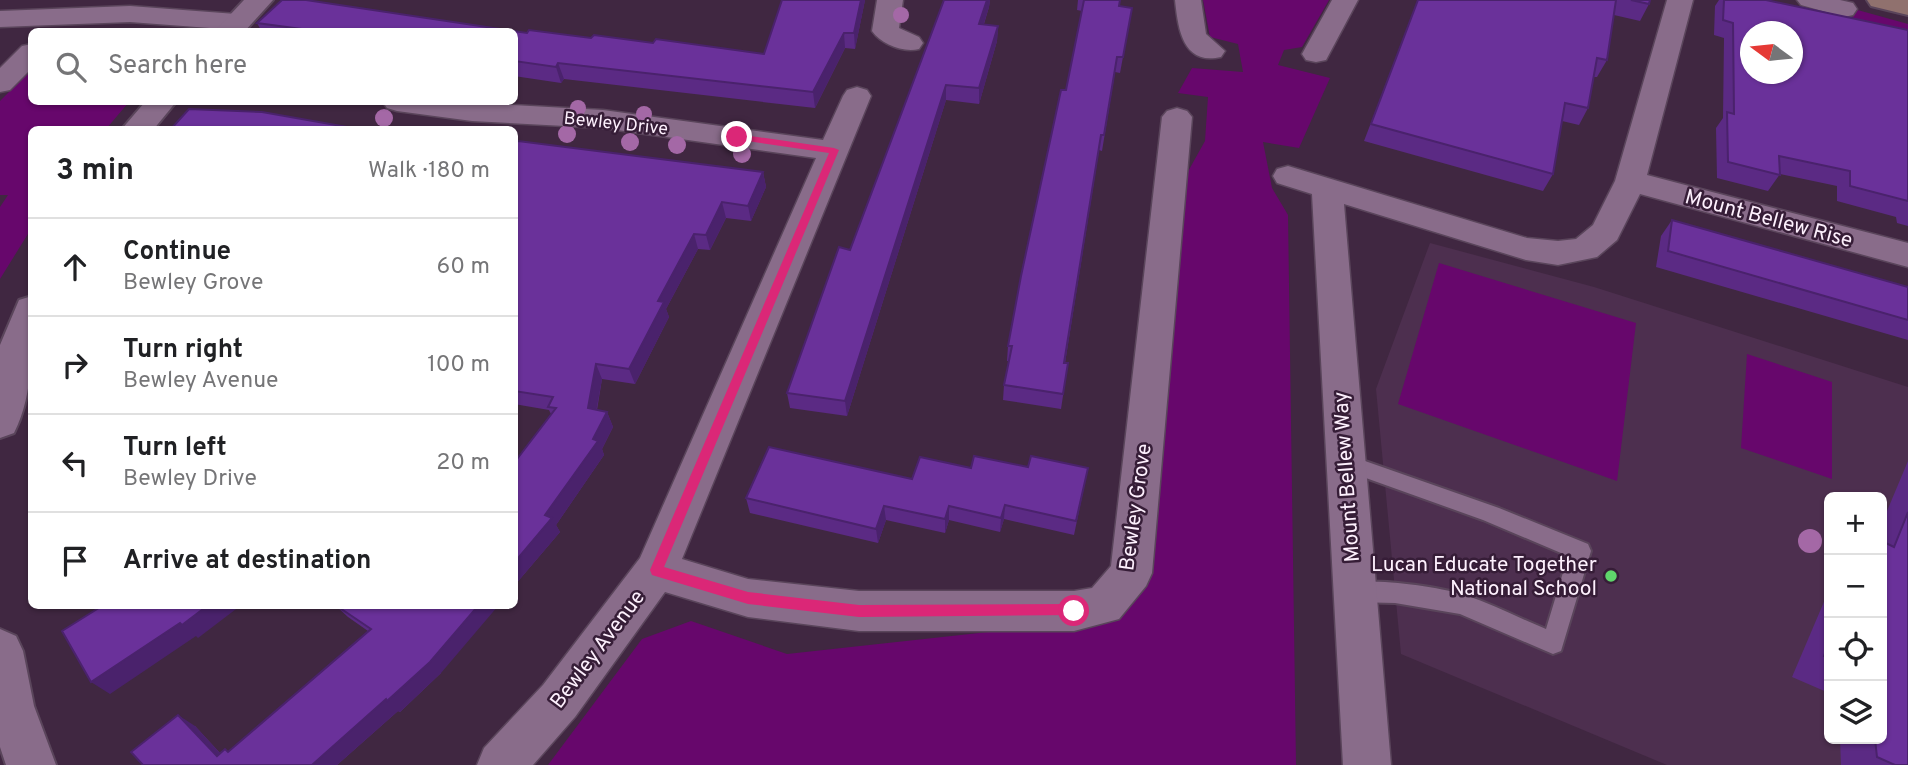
<!DOCTYPE html>
<html lang="en">
<head>
<meta charset="utf-8">
<style>
  body { margin:0; font-family:Overpass,sans-serif; background:#f2f2f2; color:#202124 }
  .controls { position:absolute; right:21px; bottom:21px; display:grid; overflow:hidden; border-radius:10px; box-shadow:0 2px 5px #0004 }
  .controls button { width:63px; height:63px; display:grid; place-items:center; padding:0; border:0; border-bottom:2px solid #e0e0e0; background:#fff; color:#202124; font:35px sans-serif }
  .compass { position:absolute; left:1740px; top:21px; width:63px; height:63px; border-radius:50%; background:#fff; box-shadow:0 2px 5px #0004; rotate:285deg }
  .stop { position:absolute; width:21px; height:21px; margin:-16px; border:5px solid #db2777; border-radius:50%; background:#fff }
  .stop.end { background:#db2777; border-color:#fff; box-shadow:0 2px 7px #0008 }
  .list { margin:0; padding:0; list-style:none }
  h2 { display:flex; justify-content:space-between; align-items:center; height:91px; margin:0; padding:0 28px; font-size:30px }
  h2 small { font-size:23px; font-weight:400; color:#757577 }
  .list li { display:grid; grid-template-columns:46px 1fr auto; gap:21px; align-items:center; box-sizing:border-box; height:98px; padding:0 28px; border-top:2px solid #e0e0e0 }
  .list b { display:block; font-size:26px; white-space:nowrap }
  .list p { margin:0; font-size:23px; white-space:nowrap; color:#757577 }
  .list em { font-size:23px; font-style:normal; color:#757577 }
  .icon { flex:none; width:38px; height:38px; fill:none; stroke:currentColor; stroke-width:2; stroke-linecap:round; stroke-linejoin:round }
  .map { position:relative; flex:none; width:1908px; height:765px; overflow:hidden }
  .search { position:absolute; background:#fff; box-shadow:0 2px 5px #0004; left:28px; top:28px; width:490px; height:77px; display:flex; align-items:center; gap:18px; box-sizing:border-box; padding:0 24px; border-radius:10px; color:#757577; font-size:26px }
  .panel { position:absolute; background:#fff; box-shadow:0 2px 5px #0004; left:28px; top:126px; width:490px; height:483px; border-radius:10px }
  .map>svg:first-child { display:block }
  .built { fill:#4d2f4f; fill-rule:evenodd }
  .green { fill:#67076c }
  .lines { fill:none; stroke-linecap:round; stroke-linejoin:round }
  .service-casing { stroke:#5a455b; stroke-width:4 }
  .minor-casing { stroke:#5a455b; stroke-width:3 }
  .tertiary-casing { stroke:#5a455b; stroke-width:4 }
  .secondary-casing { stroke:#5a455b; stroke-width:4 }
  .service { fill:#896c8a; fill-rule:evenodd }
  .minor { fill:#896c8a; fill-rule:evenodd }
  .tertiary { fill:#896c8a; fill-rule:evenodd }
  .secondary { fill:#90716e; fill-rule:evenodd }
  .tree { fill:#a468a6 }
  .wall { fill:#5b2a84 }
  .shaded-wall { fill:#4a226c }
  .building { fill:#6a319a; stroke:#4a226c; stroke-width:2; fill-rule:evenodd }
  .route { fill:#db2777 }
  .poi-dot { fill:#5fd56b; stroke:#361d37; stroke-width:2.5 }
  .labels { text-anchor:middle; stroke-width:5; stroke-linejoin:round; paint-order:stroke }
  .far-street-label { font-size:18px; fill:#fdf0fd; stroke:#361d37 }
  .street-label { font-size:21px; fill:#fdf0fd; stroke:#361d37 }
  .poi-label { font-size:21px; fill:#fdf0fd; stroke:#361d37; text-anchor:end }
</style>
</head>
<body>
<div class="map">
<svg width="1908" height="765" viewBox="0 0 1908 765">
  <rect width="100%" height="100%" fill="#402741"/>
  <path class="built" d="M 1430,243 L 1594,287 L 1908,387 L 1908,765 L 1667,765 L 1401,654 L 1376,389 ZM 1829,497 L 1882,497 L 1882,739 L 1829,739 Z"/>
  <g class="green">
    <path d="M 1203,0 L 1329,0 L 1302,47 L 1284,50 L 1278,65 L 1330,78 L 1299,148 L 1263,142 L 1272,188 L 1288,215 L 1296,765 L 548,765 L 642,639 L 691,621 L 787,654 L 1081,622 L 1114,610 L 1181,184 L 1205,141 L 1208,97 L 1178,93 L 1192,68 L 1243,72 L 1238,44 L 1210,37 Z"/>
    <path d="M 1854,9 L 1908,24 L 1908,41 L 1851,26 Z"/>
    <path d="M 31,70 L 32,102 L 129,102 L 106,129 L 32,130 L 31,229 L 0,279 L 0,207 L 8,195 L 0,195 L 0,101 Z"/>
    <path d="M 1439,263 L 1636,323 L 1617,481 L 1398,404 Z"/>
    <path d="M 1747,354 L 1832,382 L 1832,479 L 1741,448 Z"/>
  </g>
  <g class="lines">
    <defs>
      <path id="service" d="M 1345,454 L 1499,508 L 1588,544 L 1591,551 L 1561,651 L 1553,654 L 1460,614 L 1395,603 L 1354,602 L 1346,599 L 1343,592 L 1346,585 C 1369,576 1441,587 1465,595 C 1492,604 1519,618 1546,629 L 1568,556 L 1483,520 L 1338,468 L 1335,462 L 1338,456 Z"/>
      <g id="minor">
        <path d="M 877,0 L 903,0 L 899,28 L 919,37 L 923,43 L 919,49 C 903,53 881,44 872,31 Z"/>
        <path d="M 1175,0 L 1201,0 L 1206,34 L 1225,51 L 1221,57 C 1182,66 1178,27 1175,0 Z"/>
        <path d="M 1332,0 L 1358,0 L 1326,60 L 1316,62 L 1306,60 L 1302,54 Z"/>
        <path d="M 1667,0 L 1693,0 L 1647,175 L 1908,243 L 1908,267 L 1640,194 L 1617,240 L 1597,257 L 1558,265 L 1526,260 L 1344,204 L 1391,765 L 1343,765 L 1312,194 L 1277,183 L 1273,176 L 1277,169 L 1288,166 L 1527,238 L 1558,241 L 1576,239 L 1593,225 L 1615,181 Z"/>
        <path d="M 1797,0 L 1840,0 L 1853,3 L 1857,9 L 1853,15 L 1844,17 L 1801,5 Z"/>
        <path d="M 130,6 L 236,14 L 245,16 L 249,22 L 245,28 L 236,30 L 130,22 L 0,27 L 0,11 Z"/>
        <path d="M 32,44 L 32,68 L 10,90 L 0,92 L 0,68 L 22,46 Z"/>
        <path d="M 857,87 L 867,90 L 871,96 L 682,559 L 748,579 L 859,591 L 1074,591 L 1092,588 L 1111,566 L 1162,117 L 1167,111 L 1177,108 L 1187,111 L 1192,117 L 1152,573 L 1146,586 L 1119,619 L 1074,631 L 859,631 L 748,617 L 665,592 L 575,717 L 533,765 L 477,765 L 484,748 L 543,685 L 640,558 L 816,158 L 603,128 L 472,121 L 397,111 L 387,108 L 383,102 L 460,102 L 603,110 L 823,140 L 843,96 L 847,90 Z"/>
      </g>
      <g id="tertiary">
        <path d="M 244,0 L 273,0 L 244,32 L 214,32 Z"/>
        <path d="M 145,102 L 176,102 L 153,130 L 121,130 Z"/>
        <path d="M 32,296 C 32,341 35,392 14,433 L 0,438 L 0,345 L 19,300 Z"/>
        <path d="M 0,629 L 16,636 L 23,651 L 34,706 L 56,765 L 6,765 L 0,747 Z"/>
      </g>
      <path id="secondary" d="M 1867,0 L 1908,0 L 1908,15 L 1871,6 Z"/>
    </defs>
    <use href="#service" class="service-casing"/>
    <use href="#minor" class="minor-casing"/>
    <use href="#tertiary" class="tertiary-casing"/>
    <use href="#secondary" class="secondary-casing"/>
    <use href="#service" class="service"/>
    <use href="#minor" class="minor"/>
    <use href="#tertiary" class="tertiary"/>
    <use href="#secondary" class="secondary"/>
  </g>
  <g class="tree">
    <circle cx="901" cy="15" r="8"/>
    <circle cx="578" cy="108" r="8"/>
    <circle cx="644" cy="114" r="8"/>
    <circle cx="384" cy="118" r="9"/>
    <circle cx="567" cy="134" r="9"/>
    <circle cx="630" cy="142" r="9"/>
    <circle cx="677" cy="145" r="9"/>
    <circle cx="742" cy="154" r="9"/>
    <circle cx="1810" cy="541" r="12"/>
  </g>
  <g class="wall">
    <path d="M 282,0 L 306,0 L 527,33 L 529,30 L 591,38 L 594,35 L 653,43 L 656,39 L 764,54 L 782,0 L 865,0 L 855,49 L 845,48 L 815,108 L 564,79 L 561,83 L 514,76 L 514,32 L 262,32 L 257,23 Z"/>
    <path d="M 944,0 L 990,0 L 989,7 L 984,24 L 998,26 L 997,41 L 979,104 L 946,100 L 847,416 L 790,408 L 787,393 L 850,250 Z"/>
    <path d="M 1078,0 L 1120,0 L 1119,6 L 1132,8 L 1120,73 L 1115,72 L 1102,151 L 1099,150 L 1065,363 L 1068,363 L 1061,409 L 1003,400 L 1004,385 L 1009,361 L 1007,361 L 1008,346 L 1066,90 L 1082,11 L 1077,10 Z"/>
    <path d="M 1418,0 L 1650,0 L 1649,4 L 1640,21 L 1614,15 L 1607,60 L 1597,77 L 1594,77 L 1588,108 L 1579,125 L 1562,121 L 1553,174 L 1543,191 L 1364,141 Z"/>
    <path d="M 1719,0 L 1766,0 L 1908,30 L 1908,226 L 1897,223 L 1896,217 L 1837,201 L 1837,186 L 1780,174 L 1768,191 L 1717,178 L 1716,128 L 1723,118 L 1724,38 L 1714,35 L 1715,6 Z"/>
    <path d="M 514,145 L 763,172 L 766,187 L 751,221 L 726,218 L 710,250 L 698,249 L 666,309 L 669,317 L 635,384 L 602,379 L 597,410 L 607,412 L 613,427 L 602,449 L 604,455 L 556,525 L 560,532 L 514,586 L 514,463 L 551,414 L 549,410 L 514,404 Z"/>
    <path d="M 1672,220 L 1908,287 L 1908,340 L 1656,267 L 1661,236 Z"/>
    <path d="M 1908,461 L 1908,765 L 1841,765 L 1840,739 L 1882,739 L 1882,523 Z"/>
    <path d="M 1028,467 L 1088,468 L 1074,535 L 1004,519 L 1000,532 L 949,520 L 945,533 L 886,520 L 878,543 L 750,513 L 746,498 L 912,479 L 971,468 Z"/>
    <path d="M 1829,590 L 1829,693 L 1792,677 Z"/>
    <path d="M 336,606 L 441,673 L 400,712 L 398,711 L 337,765 L 143,765 L 195,726 L 220,753 L 228,752 L 368,631 L 348,617 Z"/>
  </g>
  <g class="shaded-wall">
    <path d="M 861,0 L 865,0 L 855,49 L 854,33 Z"/>
    <path d="M 987,0 L 990,0 L 989,7 L 979,39 L 979,24 Z"/>
    <path d="M 998,26 L 997,41 L 979,104 L 979,88 Z"/>
    <path d="M 844,33 L 845,48 L 815,108 L 813,92 Z"/>
    <path d="M 558,63 L 564,79 L 561,83 L 556,67 Z"/>
    <path d="M 946,85 L 946,100 L 847,416 L 845,401 Z"/>
    <path d="M 763,172 L 766,187 L 751,221 L 748,206 Z"/>
    <path d="M 722,202 L 726,218 L 710,250 L 706,235 Z"/>
    <path d="M 694,234 L 698,249 L 666,309 L 669,317 L 635,384 L 629,369 L 658,301 Z"/>
    <path d="M 596,364 L 602,379 L 594,423 L 588,408 Z"/>
    <path d="M 607,412 L 613,427 L 602,449 L 604,455 L 556,525 L 560,532 L 514,586 L 514,563 L 593,439 Z"/>
    <path d="M 1005,505 L 1004,519 L 1000,532 L 1001,518 Z"/>
    <path d="M 884,506 L 886,520 L 878,543 L 876,529 Z"/>
    <path d="M 949,506 L 949,520 L 945,533 L 945,519 Z"/>
    <path d="M 207,606 L 240,606 L 198,638 L 196,636 L 110,694 L 91,682 Z"/>
    <path d="M 478,606 L 498,606 L 441,673 L 400,712 L 398,711 L 337,765 L 312,765 L 386,699 Z"/>
    <path d="M 178,715 L 195,726 L 231,765 L 217,756 Z"/>
  </g>
  <g class="building">
    <path d="M 282,0 L 306,0 L 527,33 L 529,30 L 591,38 L 594,35 L 653,43 L 656,39 L 764,54 L 782,0 L 861,0 L 854,33 L 844,33 L 813,92 L 558,63 L 556,67 L 514,61 L 514,32 L 324,32 L 257,23 Z"/>
    <path d="M 944,0 L 987,0 L 979,24 L 998,26 L 979,88 L 946,85 L 845,401 L 787,393 L 839,247 L 850,250 Z"/>
    <path d="M 1084,0 L 1120,0 L 1119,6 L 1132,8 L 1123,57 L 1117,57 L 1104,135 L 1101,135 L 1064,363 L 1068,363 L 1063,394 L 1004,385 L 1012,346 L 1008,346 L 1021,276 L 1061,90 L 1066,90 Z"/>
    <path d="M 1418,0 L 1616,0 L 1607,60 L 1597,58 L 1588,108 L 1565,103 L 1553,174 L 1371,124 Z"/>
    <path d="M 1631,0 L 1650,0 L 1649,4 Z"/>
    <path d="M 1724,0 L 1766,0 L 1908,30 L 1908,201 L 1850,186 L 1850,171 L 1779,156 L 1780,175 L 1728,162 L 1727,112 L 1734,114 L 1733,23 L 1723,20 ZM 1751,32 L 1793,32 L 1793,74 L 1751,74 Z"/>
    <path d="M 189,109 L 262,112 L 364,130 L 170,130 Z"/>
    <path d="M 518,141 L 763,172 L 748,206 L 722,202 L 706,235 L 694,234 L 658,301 L 664,302 L 629,369 L 596,364 L 588,408 L 607,412 L 593,439 L 598,441 L 545,515 L 552,518 L 514,563 L 514,463 L 556,408 L 548,407 L 553,397 L 514,391 L 514,145 Z"/>
    <path d="M 1672,220 L 1908,287 L 1908,320 L 1668,251 Z"/>
    <path d="M 769,447 L 912,479 L 920,457 L 971,468 L 974,456 L 1028,467 L 1031,456 L 1088,468 L 1076,521 L 1005,505 L 1001,518 L 949,506 L 945,519 L 884,506 L 876,529 L 746,498 Z"/>
    <path d="M 1908,512 L 1908,765 L 1895,765 L 1877,757 L 1875,739 L 1882,739 L 1882,541 L 1894,547 Z"/>
    <path d="M 102,606 L 207,606 L 182,625 L 180,623 L 91,682 L 62,631 Z"/>
    <path d="M 337,606 L 478,606 L 430,662 L 387,701 L 386,699 L 312,765 L 143,765 L 131,752 L 178,715 L 217,756 L 225,749 L 228,752 L 371,629 Z"/>
    <path d="M 1829,643 L 1829,659 L 1824,656 Z"/>
  </g>
  <path class="route" d="M 737,134 L 834,148 L 839,150 L 664,567 L 748,592 L 859,605 L 1074,604 L 1080,611 L 1079,615 L 859,617 L 748,604 L 652,575 L 650,570 L 829,153 L 734,139 L 734,135 Z"/>
  <circle class="poi-dot" cx="1611" cy="576" r="7"/>
  <g class="labels">
    <g class="far-street-label">
      <text transform="translate(616 123) rotate(6)" y="6">Bewley Drive</text>
    </g>
    <g class="street-label">
      <text transform="translate(1769 218) rotate(15)" y="7">Mount Bellew Rise</text>
      <text transform="translate(1346 477) rotate(-94)" y="7">Mount Bellew Way</text>
      <text transform="translate(1135 507) rotate(-82)" y="7">Bewley Grove</text>
      <text transform="translate(597 649) rotate(-53)" y="7">Bewley Avenue</text>
    </g>
    <g class="poi-label">
      <text x="1597" y="571">Lucan Educate Together<tspan x="1597" dy="24">National School</tspan></text>
    </g>
  </g>
</svg>
<div class="controls">
<button>+</button>
<button>−</button>
<button><svg class="icon" aria-label="locate" viewBox="0 0 24 24"><circle cx="12" cy="12" r="6"/><path d="M12 2v4M12 18v4M2 12h4M18 12h4"/></svg></button>
<button><svg class="icon" aria-label="layers" viewBox="0 0 24 24"><path d="M12 4l9 5-9 5-9-5zM3 14l9 5 9-5"/></svg></button>
</div>
<svg class="compass" viewBox="-18 -18 36 36"><path d="M0-13l5 13h-10z" fill="#e53935"/><path d="M0 13l5-13h-10z" fill="#757577"/></svg>
<div class="stop" style="left:1074px;top:611px"></div>
<div class="stop end" style="left:737px;top:137px"></div>
<div class="search"><svg class="icon" aria-label="search" viewBox="0 0 24 24"><circle cx="10" cy="10" r="6"/><path d="M15 15l6 6"/></svg>Search here</div>
<section class="panel">
<h2>3 min<small>Walk · 180 m</small></h2>
<ul class="list">
<li><svg class="icon" aria-label="ahead" viewBox="0 0 24 24"><path d="M12 20V5M6 11l6-6 6 6"/></svg><div><b>Continue</b><p>Bewley Grove</p></div><em>60 m</em></li>
<li><svg class="icon" aria-label="right" viewBox="0 0 24 24"><path d="M7 20v-9h11M14 6l5 5-5 5"/></svg><div><b>Turn right</b><p>Bewley Avenue</p></div><em>100 m</em></li>
<li><svg class="icon" aria-label="left" viewBox="0 0 24 24"><path d="M17 20v-9H6M10 6l-5 5 5 5"/></svg><div><b>Turn left</b><p>Bewley Drive</p></div><em>20 m</em></li>
<li><svg class="icon" aria-label="arrive" viewBox="0 0 24 24"><path d="M6 21V4h12l-3 4 3 4H6"/></svg><div><b>Arrive at destination</b></div></li>
</ul>
</section>
</div>
</body>
</html>
